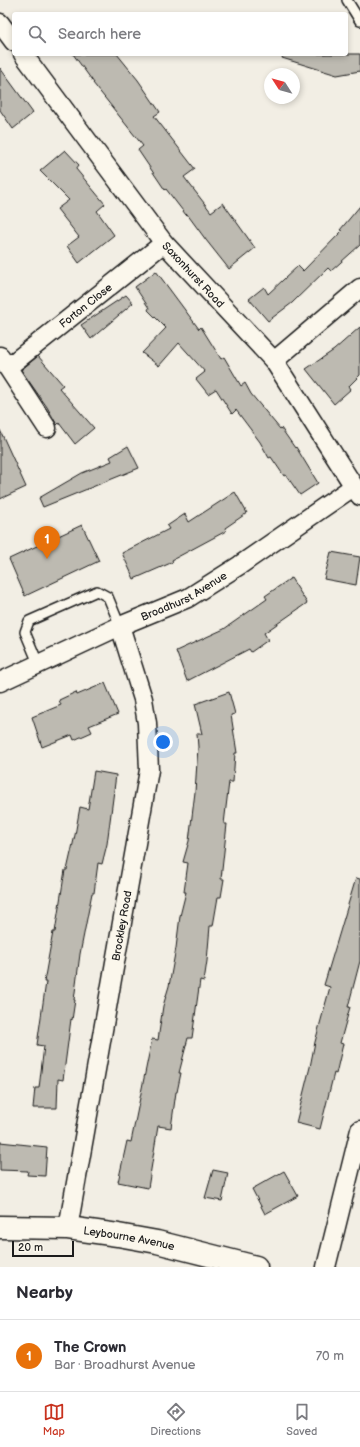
<!DOCTYPE html>
<html lang="en">
<head>
<meta charset="utf-8">
<style>
  body { margin:0; font-family:"Balsamiq Sans",sans-serif; background:#f7f7f7; color:#2b2b33 }
  .compass { position:absolute; left:264px; top:68px; width:36px; height:36px; border-radius:50%; background:#fff; box-shadow:0 2px 6px #0003; rotate:306deg }
  .scale { position:absolute; left:12px; bottom:10px; width:62px; box-sizing:border-box; padding-left:4px; border:2px solid #1c1c1c; border-top:0; font-size:11px; line-height:14px; white-space:nowrap; color:#1c1c1c; -webkit-text-stroke:3px #fbf7ec; paint-order:stroke }
  .you { position:absolute; left:163px; top:742px; width:14px; height:14px; margin:-10px; border:3px solid #fff; border-radius:50%; background:#1a73e8; box-shadow:0 0 0 6px #1a73e833 }
  .badge { display:grid; place-items:center; width:26px; height:26px; border-radius:50%; background:#c8321e; color:#fff; font-size:13px; font-weight:700 }
  .pin { position:absolute; translate:-50% -33px; filter:drop-shadow(0 1px 2px #0008) }
  .pin::after { content:''; position:absolute; top:21px; width:14px; height:12px; background:inherit; clip-path:polygon(0 0,100% 0,50% 100%) }
  .list { margin:0; padding:0; list-style:none }
  h2 { display:flex; justify-content:space-between; align-items:center; height:52px; margin:0; padding:0 16px; font-size:17px }
  h2 small { font-size:13px; font-weight:400; color:#7c7c81 }
  .list li { display:grid; grid-template-columns:26px 1fr auto; gap:12px; align-items:center; box-sizing:border-box; height:72px; padding:0 16px; border-top:1px solid #e1e1e2 }
  .list b { display:block; font-size:15px; white-space:nowrap }
  .list p { margin:0; font-size:13px; white-space:nowrap; color:#7c7c81 }
  .list em { font-size:13px; font-style:normal; color:#7c7c81 }
  .icon { flex:none; width:22px; height:22px; fill:none; stroke:currentColor; stroke-width:2; stroke-linecap:round; stroke-linejoin:round }
  .map { position:relative; flex:none; width:360px; height:1267px; overflow:hidden }
  .search { position:absolute; background:#fff; box-shadow:0 2px 6px #0003; left:12px; right:12px; top:12px; height:44px; display:flex; align-items:center; gap:10px; box-sizing:border-box; padding:0 14px; border-radius:4px; color:#7c7c81; font-size:15px }
  .sheet { height:124px; background:#fff }
  nav { display:flex; justify-content:space-around; align-items:center; box-sizing:border-box; height:56px; border-top:1px solid #e1e1e2; background:#fff; font-size:11px; color:#7c7c81 }
  nav a { display:grid; justify-items:center; gap:2px }
  nav .on { color:#c8321e }
  .map>svg:first-child { display:block }
  .building { fill:#bdbab1; stroke:#1c1c1c }
  .lines { fill:none; stroke-linecap:round; stroke-linejoin:round }
  .service-casing { stroke:#1c1c1c; stroke-width:12 }
  .minor-casing { stroke:#1c1c1c; stroke-width:21 }
  .tertiary-casing { stroke:#1c1c1c; stroke-width:25 }
  .service { stroke:#fbf7ec; stroke-width:9 }
  .minor { stroke:#fbf7ec; stroke-width:18 }
  .tertiary { stroke:#fbf7ec; stroke-width:22 }
  .labels { text-anchor:middle; stroke-width:4; stroke-linejoin:round; paint-order:stroke }
  .street-label { font-size:11px; fill:#1c1c1c; stroke:#fbf7ec }
</style>
</head>
<body>
<div class="map">
<svg width="360" height="1267" viewBox="0 0 360 1267">
  <rect width="100%" height="100%" fill="#f2eee4"/>
  <filter id="ink" filterUnits="userSpaceOnUse"><feTurbulence type="fractalNoise" baseFrequency=".025" numOctaves="2"/><feDisplacementMap in="SourceGraphic" scale="8" xChannelSelector="R" yChannelSelector="G"/><feConvolveMatrix kernelMatrix="1 2 1 2 8 2 1 2 1" color-interpolation-filters="sRGB"/></filter>
  <g filter="url(#ink)">
    <g class="building">
      <path d="M 73,54 L 117,54 L 138,80 L 160,112 L 154,116 L 195,169 L 184,177 L 211,212 L 223,203 L 255,248 L 229,269 L 206,240 L 187,214 L 186,215 L 166,189 L 165,190 L 138,150 L 143,146 L 93,83 L 94,83 Z"/>
      <path d="M 283,54 L 360,54 L 360,71 L 337,75 L 282,58 Z"/>
      <path d="M 0,68 L 33,113 L 13,129 L 0,110 Z"/>
      <path d="M 65,150 L 79,165 L 76,169 L 105,204 L 97,211 L 114,235 L 79,263 L 67,246 L 79,237 L 57,209 L 69,200 L 40,171 Z"/>
      <path d="M 360,206 L 360,245 L 331,271 L 328,268 L 292,303 L 268,321 L 249,299 L 264,287 L 268,294 L 298,266 L 303,271 L 342,231 L 340,230 Z"/>
      <path d="M 156,271 L 199,329 L 201,327 L 221,359 L 224,357 L 241,386 L 245,383 L 251,394 L 280,429 L 281,428 L 295,448 L 296,447 L 318,483 L 300,495 L 286,475 L 284,476 L 271,457 L 269,458 L 260,442 L 236,410 L 232,414 L 216,389 L 208,394 L 196,379 L 205,372 L 179,343 L 159,366 L 142,353 L 166,328 L 148,310 L 149,308 L 135,287 Z"/>
      <path d="M 126,295 L 133,303 L 91,339 L 81,325 Z"/>
      <path d="M 360,327 L 360,375 L 349,386 L 351,389 L 334,404 L 306,369 L 334,350 Z"/>
      <path d="M 38,356 L 63,385 L 59,388 L 94,428 L 75,444 L 59,423 L 57,425 L 47,407 L 21,370 Z"/>
      <path d="M 0,430 L 26,487 L 0,499 Z"/>
      <path d="M 128,446 L 139,468 L 43,507 L 39,498 L 82,473 L 112,461 L 110,457 Z"/>
      <path d="M 235,492 L 247,513 L 225,528 L 226,531 L 172,560 L 173,562 L 134,579 L 122,553 L 169,529 L 167,526 L 185,514 L 189,522 Z"/>
      <path d="M 82,525 L 99,561 L 25,596 L 9,559 Z"/>
      <path d="M 331,552 L 360,557 L 356,585 L 324,579 Z"/>
      <path d="M 291,578 L 307,603 L 264,633 L 268,640 L 251,652 L 249,649 L 187,681 L 176,651 L 224,629 L 267,599 L 265,596 Z"/>
      <path d="M 105,683 L 118,714 L 89,726 L 92,732 L 74,740 L 72,735 L 42,747 L 32,717 L 61,705 L 59,700 L 76,692 L 77,695 Z"/>
      <path d="M 229,692 L 235,714 L 231,715 L 237,753 L 235,753 L 233,782 L 229,782 L 224,824 L 227,824 L 221,879 L 224,879 L 221,897 L 218,897 L 213,926 L 210,926 L 207,961 L 204,981 L 200,980 L 192,1038 L 188,1038 L 179,1073 L 181,1073 L 177,1092 L 176,1092 L 171,1128 L 158,1126 L 148,1188 L 118,1182 L 127,1141 L 131,1142 L 152,1039 L 158,1040 L 163,1006 L 169,986 L 176,948 L 180,916 L 186,892 L 184,892 L 188,863 L 183,862 L 189,841 L 195,792 L 198,747 L 197,734 L 202,734 L 195,704 Z"/>
      <path d="M 94,771 L 116,775 L 107,844 L 102,864 L 98,863 L 94,893 L 92,893 L 80,954 L 74,1000 L 75,1000 L 72,1020 L 71,1019 L 63,1080 L 58,1079 L 57,1108 L 33,1108 L 35,1088 L 39,1088 L 44,1046 L 37,1045 L 46,982 L 44,982 L 53,932 L 55,932 L 65,870 L 67,870 L 75,835 L 80,807 L 88,809 Z"/>
      <path d="M 356,878 L 360,879 L 360,961 L 348,1007 L 350,1007 L 340,1043 L 343,1044 L 336,1074 L 334,1073 L 320,1129 L 296,1123 L 310,1067 L 315,1042 L 330,987 L 324,985 Z"/>
      <path d="M 0,1142 L 47,1147 L 45,1176 L 27,1175 L 28,1171 L 0,1170 Z"/>
      <path d="M 213,1170 L 228,1173 L 222,1201 L 205,1198 Z"/>
      <path d="M 284,1171 L 298,1196 L 265,1214 L 252,1189 Z"/>
    </g>
    <g class="lines">
      <defs>
        <g id="service">
          <path d="M 347,0 L 360,21"/>
          <path d="M 38,663 L 25,632 L 29,621 L 97,591 L 108,597 L 120,626"/>
        </g>
        <g id="minor">
          <path d="M 0,23 L 14,42"/>
          <path id="s1" d="M 23,54 L 164,243 L 274,361 L 360,496"/>
          <path d="M 0,356 L 47,428"/>
          <path d="M 274,361 L 360,288"/>
          <path id="s2" d="M 8,367 L 164,243"/>
          <path id="s3" d="M 0,682 L 120,626 L 188,598 L 240,565 L 353,487"/>
          <path id="s4" d="M 68,1228 L 149,770 L 147,723 L 143,699 L 120,626"/>
          <path d="M 326,1267 L 360,1130"/>
        </g>
        <g id="tertiary">
          <path id="s5" d="M 0,1227 L 68,1228 L 118,1235 L 157,1242 L 256,1267"/>
        </g>
      </defs>
      <use href="#service" class="service-casing"/>
      <use href="#minor" class="minor-casing"/>
      <use href="#tertiary" class="tertiary-casing"/>
      <use href="#service" class="service"/>
      <use href="#minor" class="minor"/>
      <use href="#tertiary" class="tertiary"/>
    </g>
  </g>
  <g class="labels">
    <g class="street-label">
      <text dy="4" stroke="none"><textPath href="#s1" startOffset="279">Saxonhurst Road</textPath></text>
      <text dy="4" stroke="none"><textPath href="#s2" startOffset="99">Forton Close</textPath></text>
      <text dy="4" stroke="none"><textPath href="#s3" startOffset="203">Broadhurst Avenue</textPath></text>
      <text dy="4" stroke="none"><textPath href="#s4" startOffset="307">Brockley Road</textPath></text>
      <text dy="4" stroke="none"><textPath href="#s5" startOffset="130">Leybourne Avenue</textPath></text>
    </g>
  </g>
</svg>
<svg class="compass" viewBox="-18 -18 36 36"><path d="M0-13l5 13h-10z" fill="#e53935"/><path d="M0 13l5-13h-10z" fill="#7c7c81"/></svg>
<div class="scale">20 m</div>
<div class="you"></div>
<div class="pin badge" style="left:47px;top:559px;background:#e8710a">1</div>
<div class="search"><svg class="icon" aria-label="search" viewBox="0 0 24 24"><circle cx="10" cy="10" r="6"/><path d="M15 15l6 6"/></svg>Search here</div>
</div>
<section class="sheet">
<h2>Nearby<small></small></h2>
<ul class="list">
<li><span class="badge" style="background:#e8710a">1</span><div><b>The Crown</b><p>Bar · Broadhurst Avenue</p></div><em>70 m</em></li>
</ul>
</section>
<nav>
<a class="on"><svg class="icon" aria-label="map" viewBox="0 0 24 24"><path d="M3 6l6-2 6 2 6-2v14l-6 2-6-2-6 2zM9 4v14M15 6v14"/></svg>Map</a>
<a><svg class="icon" aria-label="directions" viewBox="0 0 24 24"><path d="M12 3l9 9-9 9-9-9zM9 14v-3h6M13 9l2 2-2 2"/></svg>Directions</a>
<a><svg class="icon" aria-label="saved" viewBox="0 0 24 24"><path d="M7 4h10v16l-5-4-5 4z"/></svg>Saved</a>
</nav>
</body>
</html>
